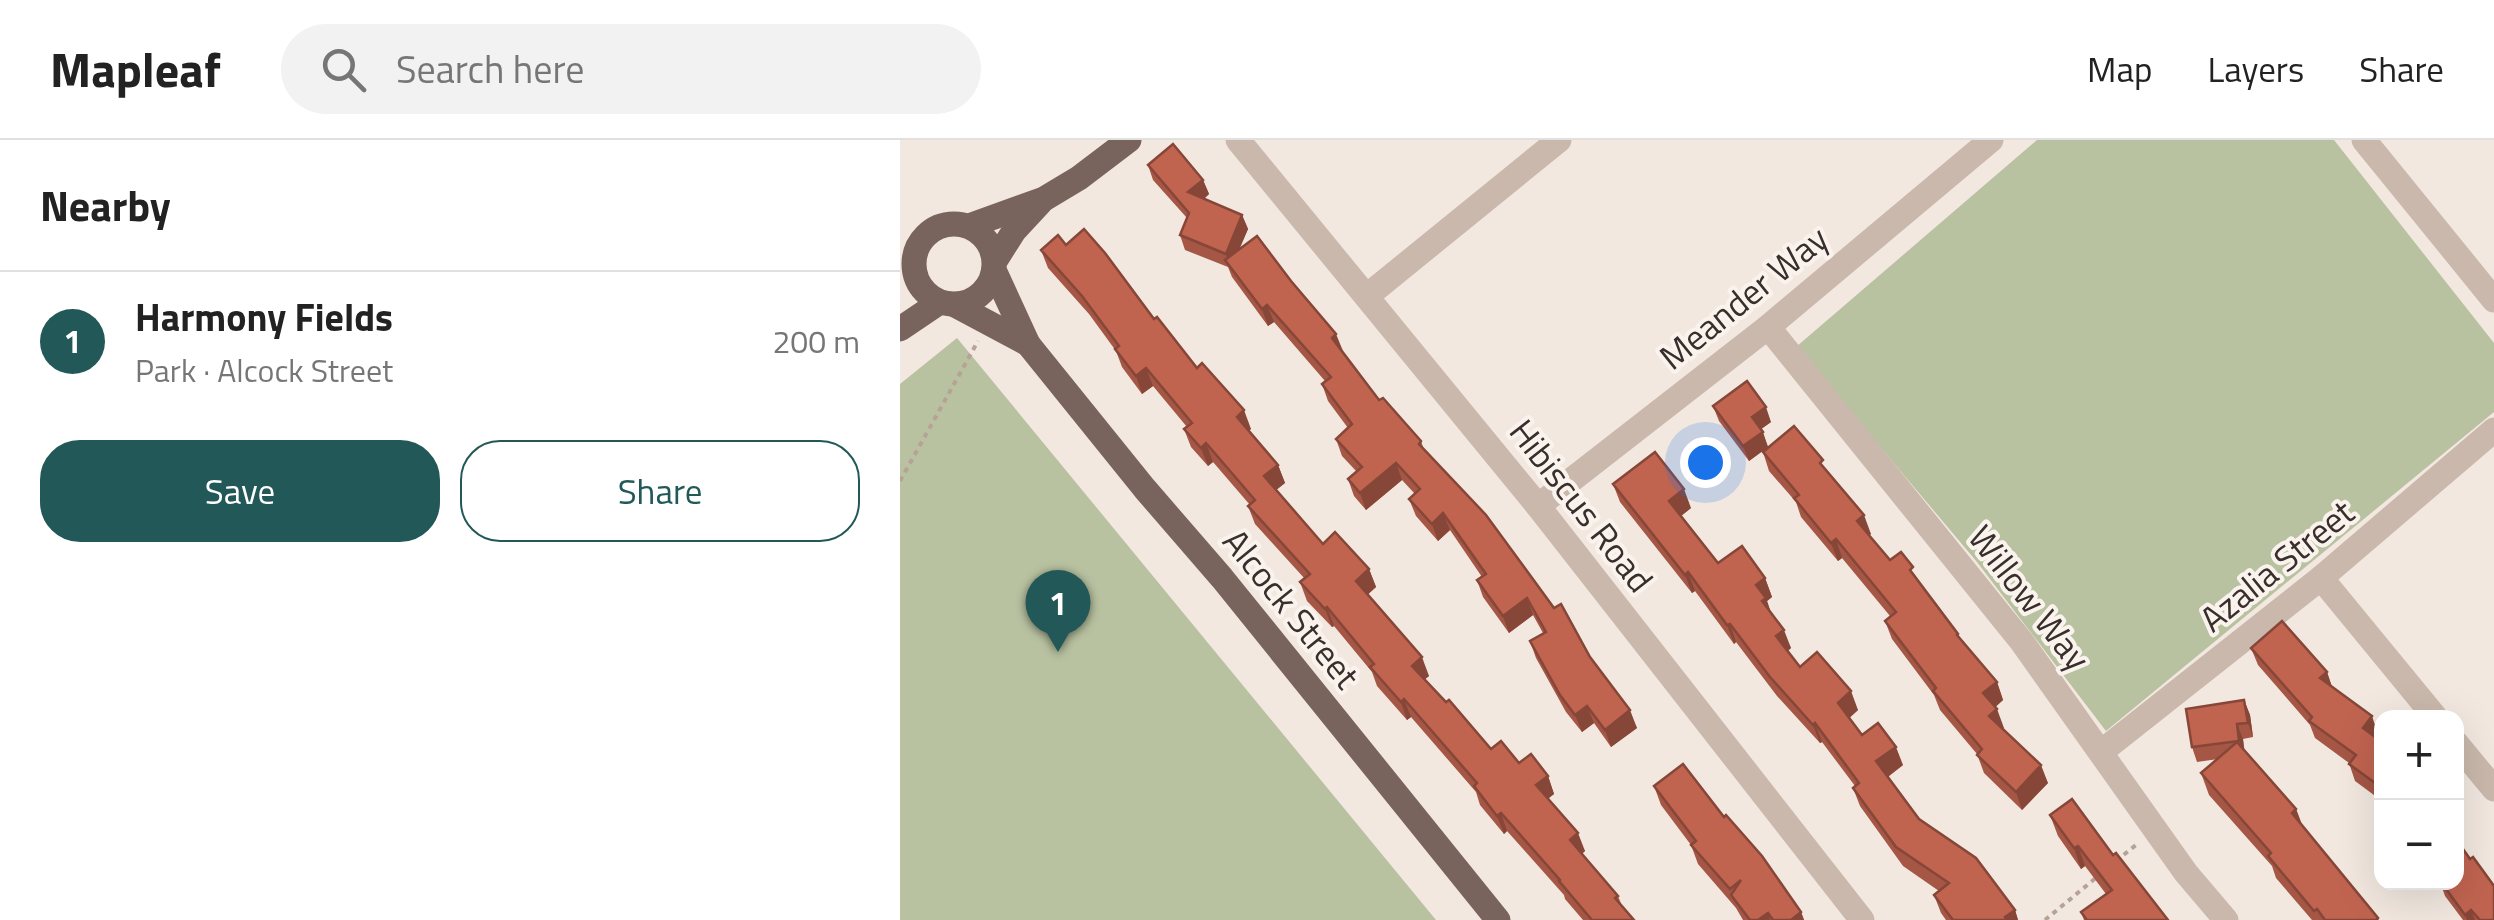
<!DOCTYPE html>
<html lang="en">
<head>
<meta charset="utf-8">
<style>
  body { margin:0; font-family:"Titillium Web",sans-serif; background:#f2f2f2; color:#222 }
  .controls { position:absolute; right:30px; bottom:30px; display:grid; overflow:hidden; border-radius:20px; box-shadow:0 10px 40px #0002 }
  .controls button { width:90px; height:90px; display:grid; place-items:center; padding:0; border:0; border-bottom:2px solid #e0e0e0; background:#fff; color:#222; font:50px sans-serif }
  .you { position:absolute; left:805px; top:322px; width:35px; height:35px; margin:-25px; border:8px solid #fff; border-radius:50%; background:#1a73e8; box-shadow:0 0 0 15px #1a73e833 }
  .badge { display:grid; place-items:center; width:65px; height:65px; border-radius:50%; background:#225858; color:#fff; font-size:32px; font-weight:700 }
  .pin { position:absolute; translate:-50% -82px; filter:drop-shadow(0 2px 5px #0008) }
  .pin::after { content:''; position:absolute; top:52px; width:35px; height:30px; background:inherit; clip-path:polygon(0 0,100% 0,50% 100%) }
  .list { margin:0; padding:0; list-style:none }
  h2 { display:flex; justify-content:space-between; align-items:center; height:130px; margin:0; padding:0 40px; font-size:42px }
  h2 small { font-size:32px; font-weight:400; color:#767676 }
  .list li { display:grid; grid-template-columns:65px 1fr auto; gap:30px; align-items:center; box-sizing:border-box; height:140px; padding:0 40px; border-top:2px solid #e0e0e0 }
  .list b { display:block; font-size:38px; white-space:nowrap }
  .list p { margin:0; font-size:32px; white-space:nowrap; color:#767676 }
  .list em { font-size:32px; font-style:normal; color:#767676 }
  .actions { display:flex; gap:20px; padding:30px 40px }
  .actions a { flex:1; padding:22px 0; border:2px solid #225858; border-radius:40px; text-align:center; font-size:35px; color:#225858 }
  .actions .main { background:#225858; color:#fff }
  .icon { flex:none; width:55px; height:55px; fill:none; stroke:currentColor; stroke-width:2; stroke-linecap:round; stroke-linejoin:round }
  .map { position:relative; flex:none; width:1594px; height:780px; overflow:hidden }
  header { display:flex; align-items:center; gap:60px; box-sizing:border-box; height:140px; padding:0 50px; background:#fff; border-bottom:2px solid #e0e0e0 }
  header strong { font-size:48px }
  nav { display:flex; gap:55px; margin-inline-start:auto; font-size:35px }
  .search { width:700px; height:90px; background:#f2f2f2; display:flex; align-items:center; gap:25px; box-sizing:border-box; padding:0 35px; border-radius:55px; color:#767676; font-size:38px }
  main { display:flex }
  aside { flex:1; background:#fff }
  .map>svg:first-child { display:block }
  .green { fill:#b8c1a0 }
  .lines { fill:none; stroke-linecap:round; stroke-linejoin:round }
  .path { stroke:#b6a296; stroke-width:4; stroke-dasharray:5 5; stroke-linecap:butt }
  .minor { stroke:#cab8ac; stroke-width:25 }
  .major { stroke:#79645d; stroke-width:25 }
  .wall { fill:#a55645 }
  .shaded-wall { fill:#864638 }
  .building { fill:#c06450; stroke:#864638; stroke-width:2.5 }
  .labels { text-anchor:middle; stroke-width:8; stroke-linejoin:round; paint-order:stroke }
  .street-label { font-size:35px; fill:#382e2b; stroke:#faf3ed }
</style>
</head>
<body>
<header>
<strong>Mapleaf</strong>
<div class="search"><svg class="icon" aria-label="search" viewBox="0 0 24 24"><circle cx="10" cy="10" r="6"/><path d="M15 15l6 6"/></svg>Search here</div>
<nav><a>Map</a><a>Layers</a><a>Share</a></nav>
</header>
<main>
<aside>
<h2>Nearby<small></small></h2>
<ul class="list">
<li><span class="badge">1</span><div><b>Harmony Fields</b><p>Park · Alcock Street</p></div><em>200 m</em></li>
</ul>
<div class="actions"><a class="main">Save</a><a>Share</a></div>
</aside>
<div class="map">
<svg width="1594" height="780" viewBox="0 0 1594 780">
  <rect width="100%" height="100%" fill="#f2e8e0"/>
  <g class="green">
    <path d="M 1137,0 L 1434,0 L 1594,203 L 1594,272 L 1206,591 L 1077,422 L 896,207 Z"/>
    <path d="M 57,198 L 536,780 L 0,780 L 0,244 Z"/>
  </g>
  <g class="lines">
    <g class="path">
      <path d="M 0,341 L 78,201"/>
      <path d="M 1216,721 L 1236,705"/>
      <path d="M 1145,780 L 1197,737"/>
    </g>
    <g class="minor">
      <path d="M 338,0 L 638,366 L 962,780"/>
      <path d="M 1464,0 L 1594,160"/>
      <path d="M 467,156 L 659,0"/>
      <path d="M 868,187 L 1122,502 L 1286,733 L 1326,780"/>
      <path d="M 638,366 L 868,187 L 1091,0"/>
      <path d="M 1421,438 L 1536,578"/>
      <path d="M 1556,603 L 1594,649"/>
      <path d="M 1201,612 L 1421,438 L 1594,290"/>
    </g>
    <g class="major">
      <circle cx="54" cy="124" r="40"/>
      <path d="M 69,86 L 144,59 L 179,38 L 229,0"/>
      <path d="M 95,121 L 114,91 L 140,63"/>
      <path d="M 94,130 L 128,204 L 245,349 L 322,438 L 598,780"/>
      <path d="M 55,165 L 128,204"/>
      <path d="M 0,189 L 40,162"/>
    </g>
  </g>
  <g class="wall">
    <path d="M 248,25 L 303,40 L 309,54 L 304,59 L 342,75 L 348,89 L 339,109 L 442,211 L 479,260 L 521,301 L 524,310 L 690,517 L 737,588 L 711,607 L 694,583 L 682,592 L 666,572 L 636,518 L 630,501 L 643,493 L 633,475 L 609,493 L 583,457 L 577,440 L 582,437 L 550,390 L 538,401 L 516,376 L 509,359 L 515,354 L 502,340 L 466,370 L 454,356 L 448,339 L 457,332 L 442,316 L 436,299 L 448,288 L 428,261 L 422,244 L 425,241 L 374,182 L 368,186 L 332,137 L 328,127 L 285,110 L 280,95 L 287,78 L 253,40 Z"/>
    <path d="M 166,105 L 254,179 L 351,289 L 349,290 L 378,325 L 385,343 L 376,350 L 423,404 L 469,429 L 476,447 L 468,454 L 529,536 L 525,539 L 591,609 L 619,623 L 648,636 L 654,654 L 648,658 L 685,711 L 682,714 L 718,756 L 722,766 L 734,780 L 683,780 L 665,759 L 664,755 L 607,691 L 604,694 L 580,665 L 576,652 L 511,577 L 507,580 L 477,546 L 472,532 L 434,486 L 432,487 L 407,461 L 400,442 L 405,439 L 355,384 L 348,366 L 350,365 L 313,322 L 308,326 L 291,307 L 284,289 L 287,287 L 253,246 L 242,254 L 222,227 L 216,211 L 189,174 L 148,128 L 141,110 Z"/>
    <path d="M 813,266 L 871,282 L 861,289 L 868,307 L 849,321 L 819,281 Z"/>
    <path d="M 863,312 L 927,331 L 971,394 L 969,395 L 990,420 L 1019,442 L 1060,498 L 1097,542 L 1103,560 L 1095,567 L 1103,588 L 1148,643 L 1122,670 L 1084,633 L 1077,614 L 1040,570 L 1034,555 L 992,499 L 985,481 L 990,476 L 942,418 L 938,421 L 901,377 L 896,362 L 869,331 Z"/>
    <path d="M 713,344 L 791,368 L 781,376 L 818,423 L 865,438 L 872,457 L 867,461 L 871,473 L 891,508 L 888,511 L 900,527 L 958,570 L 949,578 L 962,595 L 1003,625 L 988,637 L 1019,679 L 1115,770 L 1118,780 L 1046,780 L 1041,773 L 1034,755 L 1039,751 L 1003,726 L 960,666 L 953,648 L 955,646 L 922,602 L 920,603 L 877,556 L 836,502 L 834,504 L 795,451 L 792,453 L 720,362 Z"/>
    <path d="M 1351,508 L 1427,532 L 1432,547 L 1478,594 L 1475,598 L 1482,602 L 1482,661 L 1455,641 L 1449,623 L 1415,598 L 1410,585 L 1358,525 Z"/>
    <path d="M 1344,560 L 1350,575 L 1353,597 L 1343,599 L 1344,610 L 1396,669 L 1402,685 L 1479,780 L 1412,780 L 1376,738 L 1372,726 L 1309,655 L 1301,633 L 1318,619 L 1297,622 L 1292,607 Z"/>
    <path d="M 754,646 L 824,677 L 901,772 L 904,780 L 843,780 L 836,768 L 798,724 L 791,705 L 761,665 Z"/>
    <path d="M 1150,675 L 1213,715 L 1268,780 L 1184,780 L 1181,772 L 1206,754 L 1185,726 L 1181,729 L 1158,696 Z"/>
    <path d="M 1570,719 L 1594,780 L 1563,780 L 1545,756 L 1540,742 Z"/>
  </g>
  <g class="shaded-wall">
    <path d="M 303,40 L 309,54 L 294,67 L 288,52 Z"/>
    <path d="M 342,75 L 348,89 L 331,129 L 326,114 Z"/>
    <path d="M 367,165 L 374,182 L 368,186 L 362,169 Z"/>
    <path d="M 436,194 L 443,211 L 432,198 Z"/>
    <path d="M 246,228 L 253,246 L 242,254 L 236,236 Z"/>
    <path d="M 866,267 L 871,282 L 857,292 L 852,277 Z"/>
    <path d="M 344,270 L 351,289 L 344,295 L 337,277 Z"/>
    <path d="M 863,292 L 868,307 L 849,321 L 843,306 Z"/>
    <path d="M 306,303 L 313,322 L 308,326 L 301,308 Z"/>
    <path d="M 496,323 L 502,340 L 466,370 L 460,353 Z"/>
    <path d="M 378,325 L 385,343 L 371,354 L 364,336 Z"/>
    <path d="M 784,349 L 791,368 L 776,380 L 769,361 Z"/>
    <path d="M 543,373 L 550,390 L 538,401 L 532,384 Z"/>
    <path d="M 964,375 L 971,394 L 964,400 L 957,381 Z"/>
    <path d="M 936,399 L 942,418 L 938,421 L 931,403 Z"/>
    <path d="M 469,429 L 476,447 L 463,459 L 456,441 Z"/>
    <path d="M 788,432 L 795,451 L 792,453 L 785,435 Z"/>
    <path d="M 865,438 L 872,457 L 867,461 L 872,476 L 868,479 L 856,445 Z"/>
    <path d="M 627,458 L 633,475 L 609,493 L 603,476 Z"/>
    <path d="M 427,467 L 434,486 L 432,487 L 425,469 Z"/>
    <path d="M 830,484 L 836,502 L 834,504 L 827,485 Z"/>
    <path d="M 884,490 L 891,508 L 883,514 L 876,496 Z"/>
    <path d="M 522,517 L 529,536 L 519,544 L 512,526 Z"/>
    <path d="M 1427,532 L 1433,550 L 1420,538 Z"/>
    <path d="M 1097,542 L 1103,560 L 1090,572 L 1083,553 Z"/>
    <path d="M 951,551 L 958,570 L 945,582 L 938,563 Z"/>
    <path d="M 504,559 L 511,577 L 507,580 L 501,562 Z"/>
    <path d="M 1344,560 L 1350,575 L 1353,597 L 1348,583 Z"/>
    <path d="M 687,566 L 694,583 L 682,592 L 675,575 Z"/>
    <path d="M 1097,569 L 1104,588 L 1096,594 L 1089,576 Z"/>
    <path d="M 730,570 L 737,588 L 711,607 L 705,590 Z"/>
    <path d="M 1472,576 L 1478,594 L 1469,606 L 1463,588 Z"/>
    <path d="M 915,583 L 922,602 L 920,603 L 913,585 Z"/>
    <path d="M 1337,584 L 1343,599 L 1345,615 L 1339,601 Z"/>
    <path d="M 996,607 L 1003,625 L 983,640 L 976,621 Z"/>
    <path d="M 1141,625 L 1148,643 L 1122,670 L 1116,652 Z"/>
    <path d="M 648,636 L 654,654 L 643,663 L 636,645 Z"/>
    <path d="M 1396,669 L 1404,690 L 1392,673 Z"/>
    <path d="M 601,673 L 607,691 L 604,694 L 597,676 Z"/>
    <path d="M 678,693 L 685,711 L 676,718 L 670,700 Z"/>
    <path d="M 1178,706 L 1185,726 L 1181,729 L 1174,708 Z"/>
    <path d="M 1115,770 L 1118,780 L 1106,780 L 1105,777 Z"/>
    <path d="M 1571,770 L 1575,780 L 1567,780 L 1565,775 Z"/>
    <path d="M 901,772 L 904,780 L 891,780 Z"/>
    <path d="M 868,773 L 870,780 L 858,780 Z"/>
  </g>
  <g class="building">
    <path d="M 273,4 L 303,40 L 288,52 L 342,75 L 326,114 L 280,95 L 289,73 L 248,25 Z"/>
    <path d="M 184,89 L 205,113 L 254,179 L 257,177 L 297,228 L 302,223 L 344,270 L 337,277 L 378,325 L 364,336 L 423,404 L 435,392 L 469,429 L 456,441 L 522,517 L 512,526 L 546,562 L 549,560 L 591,609 L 601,601 L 619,623 L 631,614 L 648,636 L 636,645 L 678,693 L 670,700 L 718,756 L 715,758 L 734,780 L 692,780 L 659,741 L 660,740 L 601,673 L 597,676 L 574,646 L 577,643 L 504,559 L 501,562 L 470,527 L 474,524 L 427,467 L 425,469 L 400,442 L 410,434 L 348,366 L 355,360 L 306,303 L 301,308 L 284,289 L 292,283 L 246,228 L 236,236 L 215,209 L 219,206 L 182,156 L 141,110 L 158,95 L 166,105 Z"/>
    <path d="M 357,96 L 391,141 L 436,194 L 432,198 L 479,260 L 483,258 L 521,301 L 519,304 L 586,375 L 654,468 L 661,464 L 690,517 L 730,570 L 705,590 L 687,566 L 675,575 L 660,555 L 630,501 L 646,492 L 627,458 L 603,476 L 577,440 L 586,434 L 543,373 L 532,384 L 509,359 L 520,349 L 496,323 L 460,353 L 448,339 L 462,327 L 436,299 L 452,284 L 422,244 L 431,237 L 367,165 L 362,169 L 325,120 Z"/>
    <path d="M 847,241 L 866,267 L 852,277 L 863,292 L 843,306 L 813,266 Z"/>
    <path d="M 894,286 L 923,320 L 920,323 L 964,375 L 957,381 L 990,420 L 1001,412 L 1013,427 L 1010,430 L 1058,494 L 1057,495 L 1097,542 L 1083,553 L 1097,569 L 1089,576 L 1141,625 L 1116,652 L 1077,615 L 1082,609 L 1033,551 L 1036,548 L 985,481 L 996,472 L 936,399 L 931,403 L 894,358 L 899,355 L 863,312 Z"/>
    <path d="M 755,312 L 784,349 L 769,361 L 818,423 L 842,406 L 865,438 L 856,445 L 866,458 L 862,461 L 884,490 L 876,496 L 900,527 L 917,512 L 951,551 L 938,563 L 962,595 L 978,583 L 996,607 L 976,621 L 1019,679 L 1076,718 L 1115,770 L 1105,777 L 1107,780 L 1053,780 L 1034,755 L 1049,743 L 996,707 L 953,648 L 959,643 L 915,583 L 913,585 L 870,537 L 830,484 L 827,485 L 788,432 L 785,435 L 713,344 Z"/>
    <path d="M 1382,481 L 1427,532 L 1420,538 L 1472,576 L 1463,588 L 1482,602 L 1482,648 L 1449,624 L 1456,615 L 1409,581 L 1412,577 L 1351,508 Z"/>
    <path d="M 1344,560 L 1348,583 L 1337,584 L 1339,601 L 1292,607 L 1286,569 Z"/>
    <path d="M 1337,602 L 1396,669 L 1392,673 L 1478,778 L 1476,780 L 1425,780 L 1417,769 L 1414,771 L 1368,716 L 1371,713 L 1301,633 Z"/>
    <path d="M 783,624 L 824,677 L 826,675 L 862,716 L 901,772 L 891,780 L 873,780 L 868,773 L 858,780 L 850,780 L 831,755 L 841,740 L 830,749 L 791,705 L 796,701 L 754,646 Z"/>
    <path d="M 1172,659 L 1213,715 L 1216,713 L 1268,780 L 1187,780 L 1181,772 L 1212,750 L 1178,706 L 1174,708 L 1150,675 Z"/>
    <path d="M 1556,699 L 1570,719 L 1573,717 L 1594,746 L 1594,780 L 1580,780 L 1571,770 L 1565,775 L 1541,742 L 1556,742 Z"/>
  </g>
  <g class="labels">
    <g class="street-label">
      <text transform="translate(844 158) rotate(-39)" y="12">Meander Way</text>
      <text transform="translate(681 366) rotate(52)" y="12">Hibiscus Road</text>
      <text transform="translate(1377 426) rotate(-39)" y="12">Azalia Street</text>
      <text transform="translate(1129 458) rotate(52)" y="12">Willow Way</text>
      <text transform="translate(391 469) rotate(51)" y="12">Alcock Street</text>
    </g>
  </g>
</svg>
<div class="controls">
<button>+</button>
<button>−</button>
</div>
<div class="you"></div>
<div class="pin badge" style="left:158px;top:512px">1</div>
</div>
</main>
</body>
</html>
